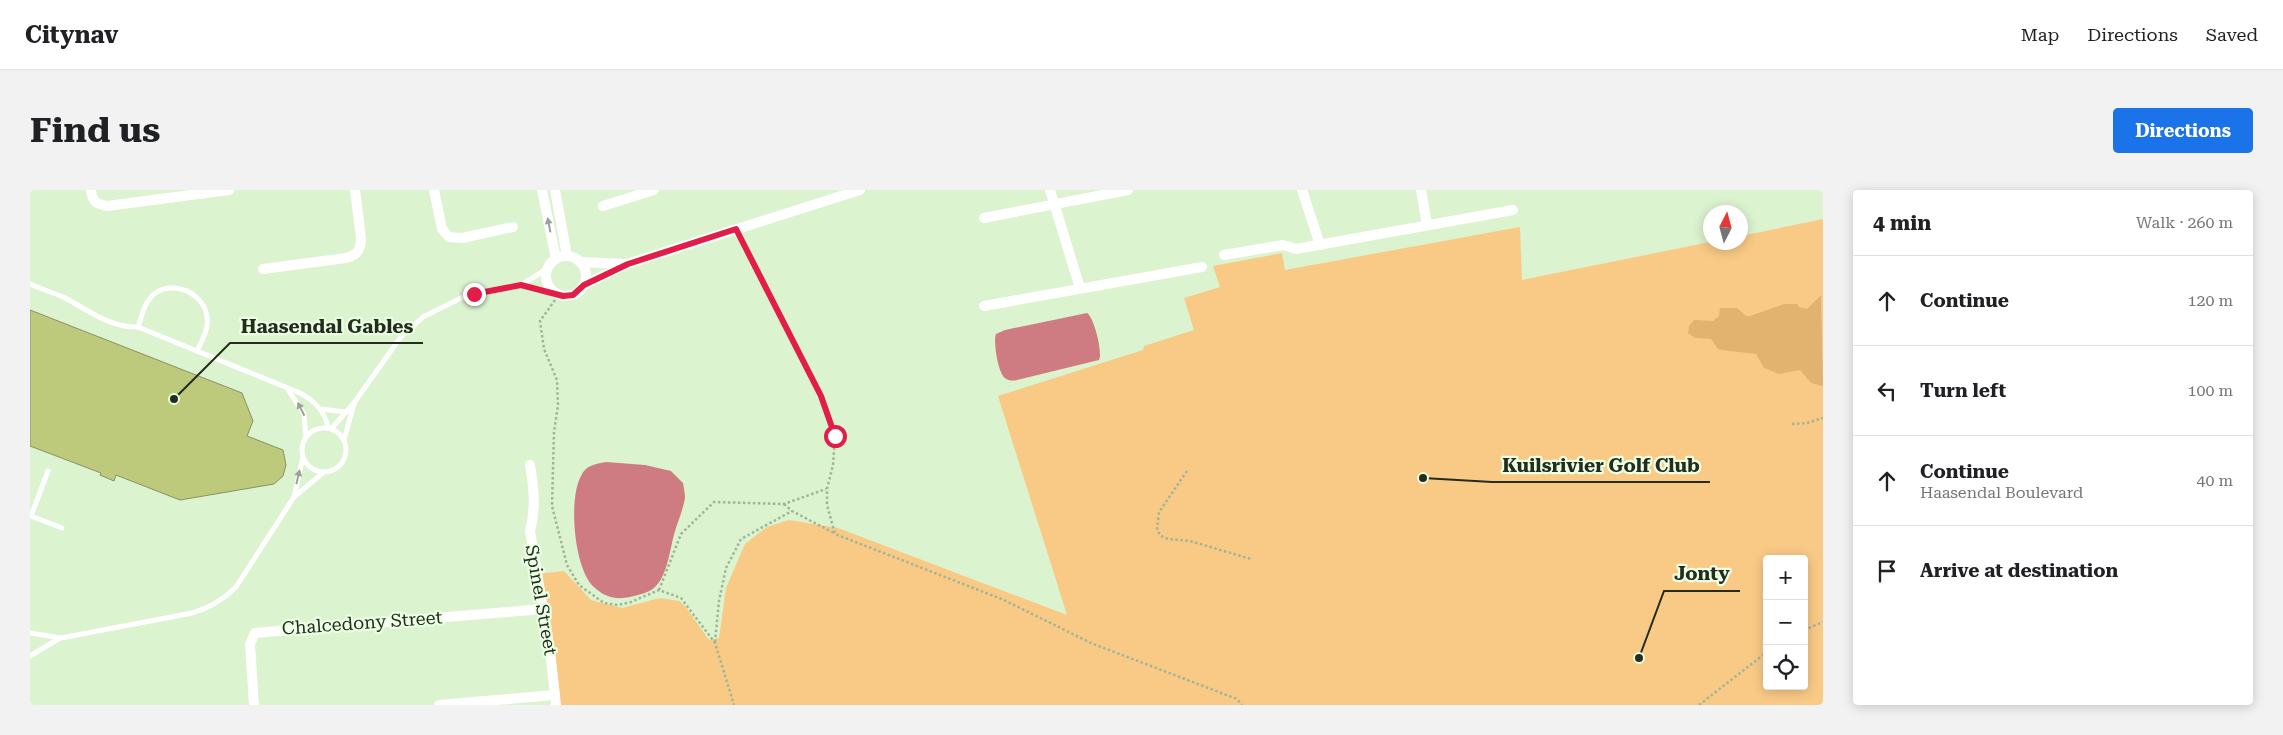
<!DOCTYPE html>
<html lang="en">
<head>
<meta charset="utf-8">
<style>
  body { margin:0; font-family:"Roboto Serif",serif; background:#f2f2f2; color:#202124 }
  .controls { position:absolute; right:15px; bottom:15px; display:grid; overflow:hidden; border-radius:5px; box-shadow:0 2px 12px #0003 }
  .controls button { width:45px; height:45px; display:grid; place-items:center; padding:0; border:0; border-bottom:1px solid #e0e0e0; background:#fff; color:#202124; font:25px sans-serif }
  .compass { position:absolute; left:1673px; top:15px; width:45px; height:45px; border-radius:50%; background:#fff; box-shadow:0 2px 12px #0003; rotate:6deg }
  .stop { position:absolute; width:15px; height:15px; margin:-11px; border:4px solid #e11d48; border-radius:50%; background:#fff }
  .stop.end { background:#e11d48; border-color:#fff; box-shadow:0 1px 5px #0008 }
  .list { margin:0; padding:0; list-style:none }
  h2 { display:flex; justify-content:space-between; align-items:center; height:65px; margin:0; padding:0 20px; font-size:21px }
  h2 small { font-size:16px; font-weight:400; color:#757577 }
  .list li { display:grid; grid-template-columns:32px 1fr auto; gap:15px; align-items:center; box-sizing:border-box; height:90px; padding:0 20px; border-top:1px solid #e0e0e0 }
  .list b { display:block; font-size:19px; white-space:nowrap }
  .list p { margin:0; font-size:16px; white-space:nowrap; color:#757577 }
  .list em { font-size:16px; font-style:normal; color:#757577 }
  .icon { flex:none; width:28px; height:28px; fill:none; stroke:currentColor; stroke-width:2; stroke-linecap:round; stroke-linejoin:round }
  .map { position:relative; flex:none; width:1793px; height:515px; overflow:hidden; border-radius:5px }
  header { display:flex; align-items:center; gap:30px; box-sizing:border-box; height:70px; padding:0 25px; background:#fff; border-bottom:1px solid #e0e0e0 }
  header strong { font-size:24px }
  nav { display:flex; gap:28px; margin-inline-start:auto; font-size:18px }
  .intro { display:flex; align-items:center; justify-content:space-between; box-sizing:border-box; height:120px; padding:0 30px }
  h1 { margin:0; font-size:35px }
  .button { padding:12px 22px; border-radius:5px; background:#1a73e8; color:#fff; font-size:18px; font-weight:700 }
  main { display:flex; gap:30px; padding:0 30px }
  aside { flex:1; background:#fff; border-radius:5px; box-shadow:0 2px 12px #0003 }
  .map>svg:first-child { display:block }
  .green { fill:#f9ca86; fill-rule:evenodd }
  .forest { fill:#e2b36f }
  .water { fill:#ce7c82 }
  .building { fill:#bdc97b; stroke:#8a906a }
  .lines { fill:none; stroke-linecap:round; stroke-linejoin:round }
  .path { stroke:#a1b497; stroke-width:2.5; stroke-dasharray:2.5 2.5; stroke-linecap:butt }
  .lane { stroke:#fff; stroke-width:5 }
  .street { stroke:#fff; stroke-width:10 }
  .oneway { fill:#9ca09a }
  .route { stroke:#e11d48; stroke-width:6 }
  .labels { text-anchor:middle; stroke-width:4.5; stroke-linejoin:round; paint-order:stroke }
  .street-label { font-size:18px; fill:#232c1e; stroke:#ebffe2 }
  .leader { fill:none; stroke:#232c1e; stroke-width:2 }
  .callout-dot { fill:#232c1e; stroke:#ebffe2; stroke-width:2 }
  .callout-label { font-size:19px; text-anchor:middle; font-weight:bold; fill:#232c1e; stroke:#ebffe2; stroke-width:4.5; stroke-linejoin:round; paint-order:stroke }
</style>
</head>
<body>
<header>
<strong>Citynav</strong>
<nav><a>Map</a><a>Directions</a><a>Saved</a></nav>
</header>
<div class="intro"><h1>Find us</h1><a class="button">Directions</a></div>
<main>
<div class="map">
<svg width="1793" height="515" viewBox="0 0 1793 515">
  <rect width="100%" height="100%" fill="#dbf3cf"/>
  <path class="green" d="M 1793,29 L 1793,515 L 521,515 L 507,384 L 534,381 L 561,410 L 592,418 L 630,408 L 649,411 L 655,416 L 679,450 L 689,448 L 696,398 L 715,354 L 737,337 L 759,330 L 808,338 L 1037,425 L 968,206 L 1113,160 L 1114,156 L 1164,140 L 1154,108 L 1190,97 L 1183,76 L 1252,63 L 1255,80 L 1490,37 L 1492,90 L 1680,52 L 1710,52 L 1711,46 ZM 1737,369 L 1774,369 L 1774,496 L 1737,496 Z"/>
  <path class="forest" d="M 1791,105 L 1793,196 L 1781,193 L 1770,180 L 1749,184 L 1734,178 L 1726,164 L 1692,160 L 1688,159 L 1681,149 L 1665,148 L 1658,143 L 1659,136 L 1664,130 L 1683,131 L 1689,126 L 1690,118 L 1707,118 L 1716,126 L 1720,126 L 1754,114 L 1767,114 L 1769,117 L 1777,119 Z"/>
  <g class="water">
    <path d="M 1057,123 C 1064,127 1073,163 1069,170 L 987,190 C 983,191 979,191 975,188 C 968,183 963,151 966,144 L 975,140 Z"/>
    <path d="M 576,272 L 615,275 L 641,281 L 653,293 C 654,298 655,304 655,308 C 653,320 648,331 645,341 C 640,357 638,386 624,398 C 618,403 608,405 600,407 C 586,410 575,407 565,398 C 544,381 538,309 551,286 C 556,275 565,274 576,272 Z"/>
  </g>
  <path class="building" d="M 0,120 L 212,203 L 223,231 L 217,246 L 253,260 L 256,275 L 253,286 L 244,294 L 150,310 L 86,285 L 84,291 L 70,285 L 71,283 L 0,256 Z"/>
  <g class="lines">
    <g class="path">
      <path d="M 711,49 L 791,206 L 805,246 L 803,275 L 797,299 L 797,315 L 805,344 L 974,410 L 1061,453 L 1207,509 L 1212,515"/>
      <path d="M 525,110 L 510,131 L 514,159 L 527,190 L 528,215 L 524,242 L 522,316 L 537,375 L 549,395 L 574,413 L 588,415 L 601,412 L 629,400 L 651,408 L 685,453 L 704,515"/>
      <path d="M 1762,234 L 1777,233 L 1793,228"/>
      <path d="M 1157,281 L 1129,322 L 1127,340 L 1131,346 L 1138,349 L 1160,351 L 1221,369"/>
      <path d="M 754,314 L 762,321 L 804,343"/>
      <path d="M 629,400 L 651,344 L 684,312 L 754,314 L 796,299"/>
      <path d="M 1774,440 L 1793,432"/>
      <path d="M 685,452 L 689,411 L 696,378 L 711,349 L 762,321"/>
      <path d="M 1669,515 L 1737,462"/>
    </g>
    <g class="lane">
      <path d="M 0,94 C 11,99 22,102 33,107 C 57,119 79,138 108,137 L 270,203 C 285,211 295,221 298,238"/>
      <path d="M 491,95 L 525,103"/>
      <path d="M 108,137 C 111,129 113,118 118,111 C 134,86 174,100 177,127 C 179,139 172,150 167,161"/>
      <path d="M 257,198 L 274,224 L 276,247"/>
      <path d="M 291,219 L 315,222"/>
      <circle cx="294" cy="260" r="22"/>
      <path d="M 301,239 L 324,213 L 370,148 L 393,127 L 431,108 L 491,95 L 517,79"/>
      <path d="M 314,250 L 324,214"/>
      <path d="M 18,281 L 1,326 L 32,338"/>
      <path d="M 264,307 L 273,267"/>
      <path d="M 0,443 L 31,448 L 162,423 C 180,418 193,410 206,397 L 264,307 L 294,282"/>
      <path d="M 0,466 L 30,448"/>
    </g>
    <g class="street">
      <path d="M 61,0 C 62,11 66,14 77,16 L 199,0"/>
      <path d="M 404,0 L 412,39 L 419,47 L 432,48 L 483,37"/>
      <path d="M 512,0 L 526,69"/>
      <path d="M 525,0 L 537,66"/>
      <path d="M 1020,0 L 1050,98"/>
      <path d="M 1272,0 L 1290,55"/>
      <path d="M 1391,0 L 1397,35"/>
      <path d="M 573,16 L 624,0"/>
      <path d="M 954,28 L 1098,0"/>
      <path d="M 1194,65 L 1253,55 L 1266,59 L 1483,20"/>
      <circle cx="536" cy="86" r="20"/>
      <path d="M 550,72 L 594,74"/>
      <path d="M 233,79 L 316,68 C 327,65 331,60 331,48 L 325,0"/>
      <path d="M 554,95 L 597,74 L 830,0"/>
      <path d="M 954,116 L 1172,77"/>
      <path d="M 500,275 C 504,298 506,318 500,341 L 520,461 L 526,515"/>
      <path d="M 224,515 L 220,454 L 225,443 L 513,419"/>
      <path d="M 409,515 L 525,505"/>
    </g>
  </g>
  <defs><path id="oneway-solid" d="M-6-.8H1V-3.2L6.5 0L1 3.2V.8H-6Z" transform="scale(1.25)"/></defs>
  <g class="oneway">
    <use href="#oneway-solid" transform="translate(519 35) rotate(-101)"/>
    <use href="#oneway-solid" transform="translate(271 219) rotate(-117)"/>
    <use href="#oneway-solid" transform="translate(268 287) rotate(-77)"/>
  </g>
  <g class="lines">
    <path class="route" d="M 444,104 L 491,95 L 533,106 L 543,105 L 554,95 L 598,74 L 706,39 L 791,206 L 805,246"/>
  </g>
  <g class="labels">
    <g class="street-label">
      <text transform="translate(511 410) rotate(80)" y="6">Spinel Street</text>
      <text transform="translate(332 433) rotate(-4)" y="6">Chalcedony Street</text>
    </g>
  </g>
  <path class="leader" d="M144 209L200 153H393M1393 288L1462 292H1680M1609 468L1634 401H1710"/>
  <g class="callout-dot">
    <circle cx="144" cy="209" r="5"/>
    <circle cx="1393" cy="288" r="5"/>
    <circle cx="1609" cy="468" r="5"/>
  </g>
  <g class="callout-label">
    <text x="297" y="143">Haasendal Gables</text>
    <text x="1571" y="282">Kuilsrivier Golf Club</text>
    <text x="1672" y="390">Jonty</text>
  </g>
</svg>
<div class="controls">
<button>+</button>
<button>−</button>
<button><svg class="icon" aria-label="locate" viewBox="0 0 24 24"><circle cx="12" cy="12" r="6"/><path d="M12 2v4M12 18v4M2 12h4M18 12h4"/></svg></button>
</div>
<svg class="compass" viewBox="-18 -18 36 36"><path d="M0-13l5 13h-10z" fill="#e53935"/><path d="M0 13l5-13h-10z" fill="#757577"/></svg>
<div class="stop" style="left:805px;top:246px"></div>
<div class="stop end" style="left:444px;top:104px"></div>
</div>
<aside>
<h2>4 min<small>Walk · 260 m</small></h2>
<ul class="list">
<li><svg class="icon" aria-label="ahead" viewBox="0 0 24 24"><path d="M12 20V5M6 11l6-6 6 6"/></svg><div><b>Continue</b></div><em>120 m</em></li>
<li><svg class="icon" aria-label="left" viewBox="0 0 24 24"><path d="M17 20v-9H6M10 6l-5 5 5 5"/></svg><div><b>Turn left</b></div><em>100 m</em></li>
<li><svg class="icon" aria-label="ahead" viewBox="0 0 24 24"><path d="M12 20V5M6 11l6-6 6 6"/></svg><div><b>Continue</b><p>Haasendal Boulevard</p></div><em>40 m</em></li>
<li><svg class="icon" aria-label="arrive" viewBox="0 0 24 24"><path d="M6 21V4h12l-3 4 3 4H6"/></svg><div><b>Arrive at destination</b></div></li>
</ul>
</aside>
</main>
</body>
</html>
